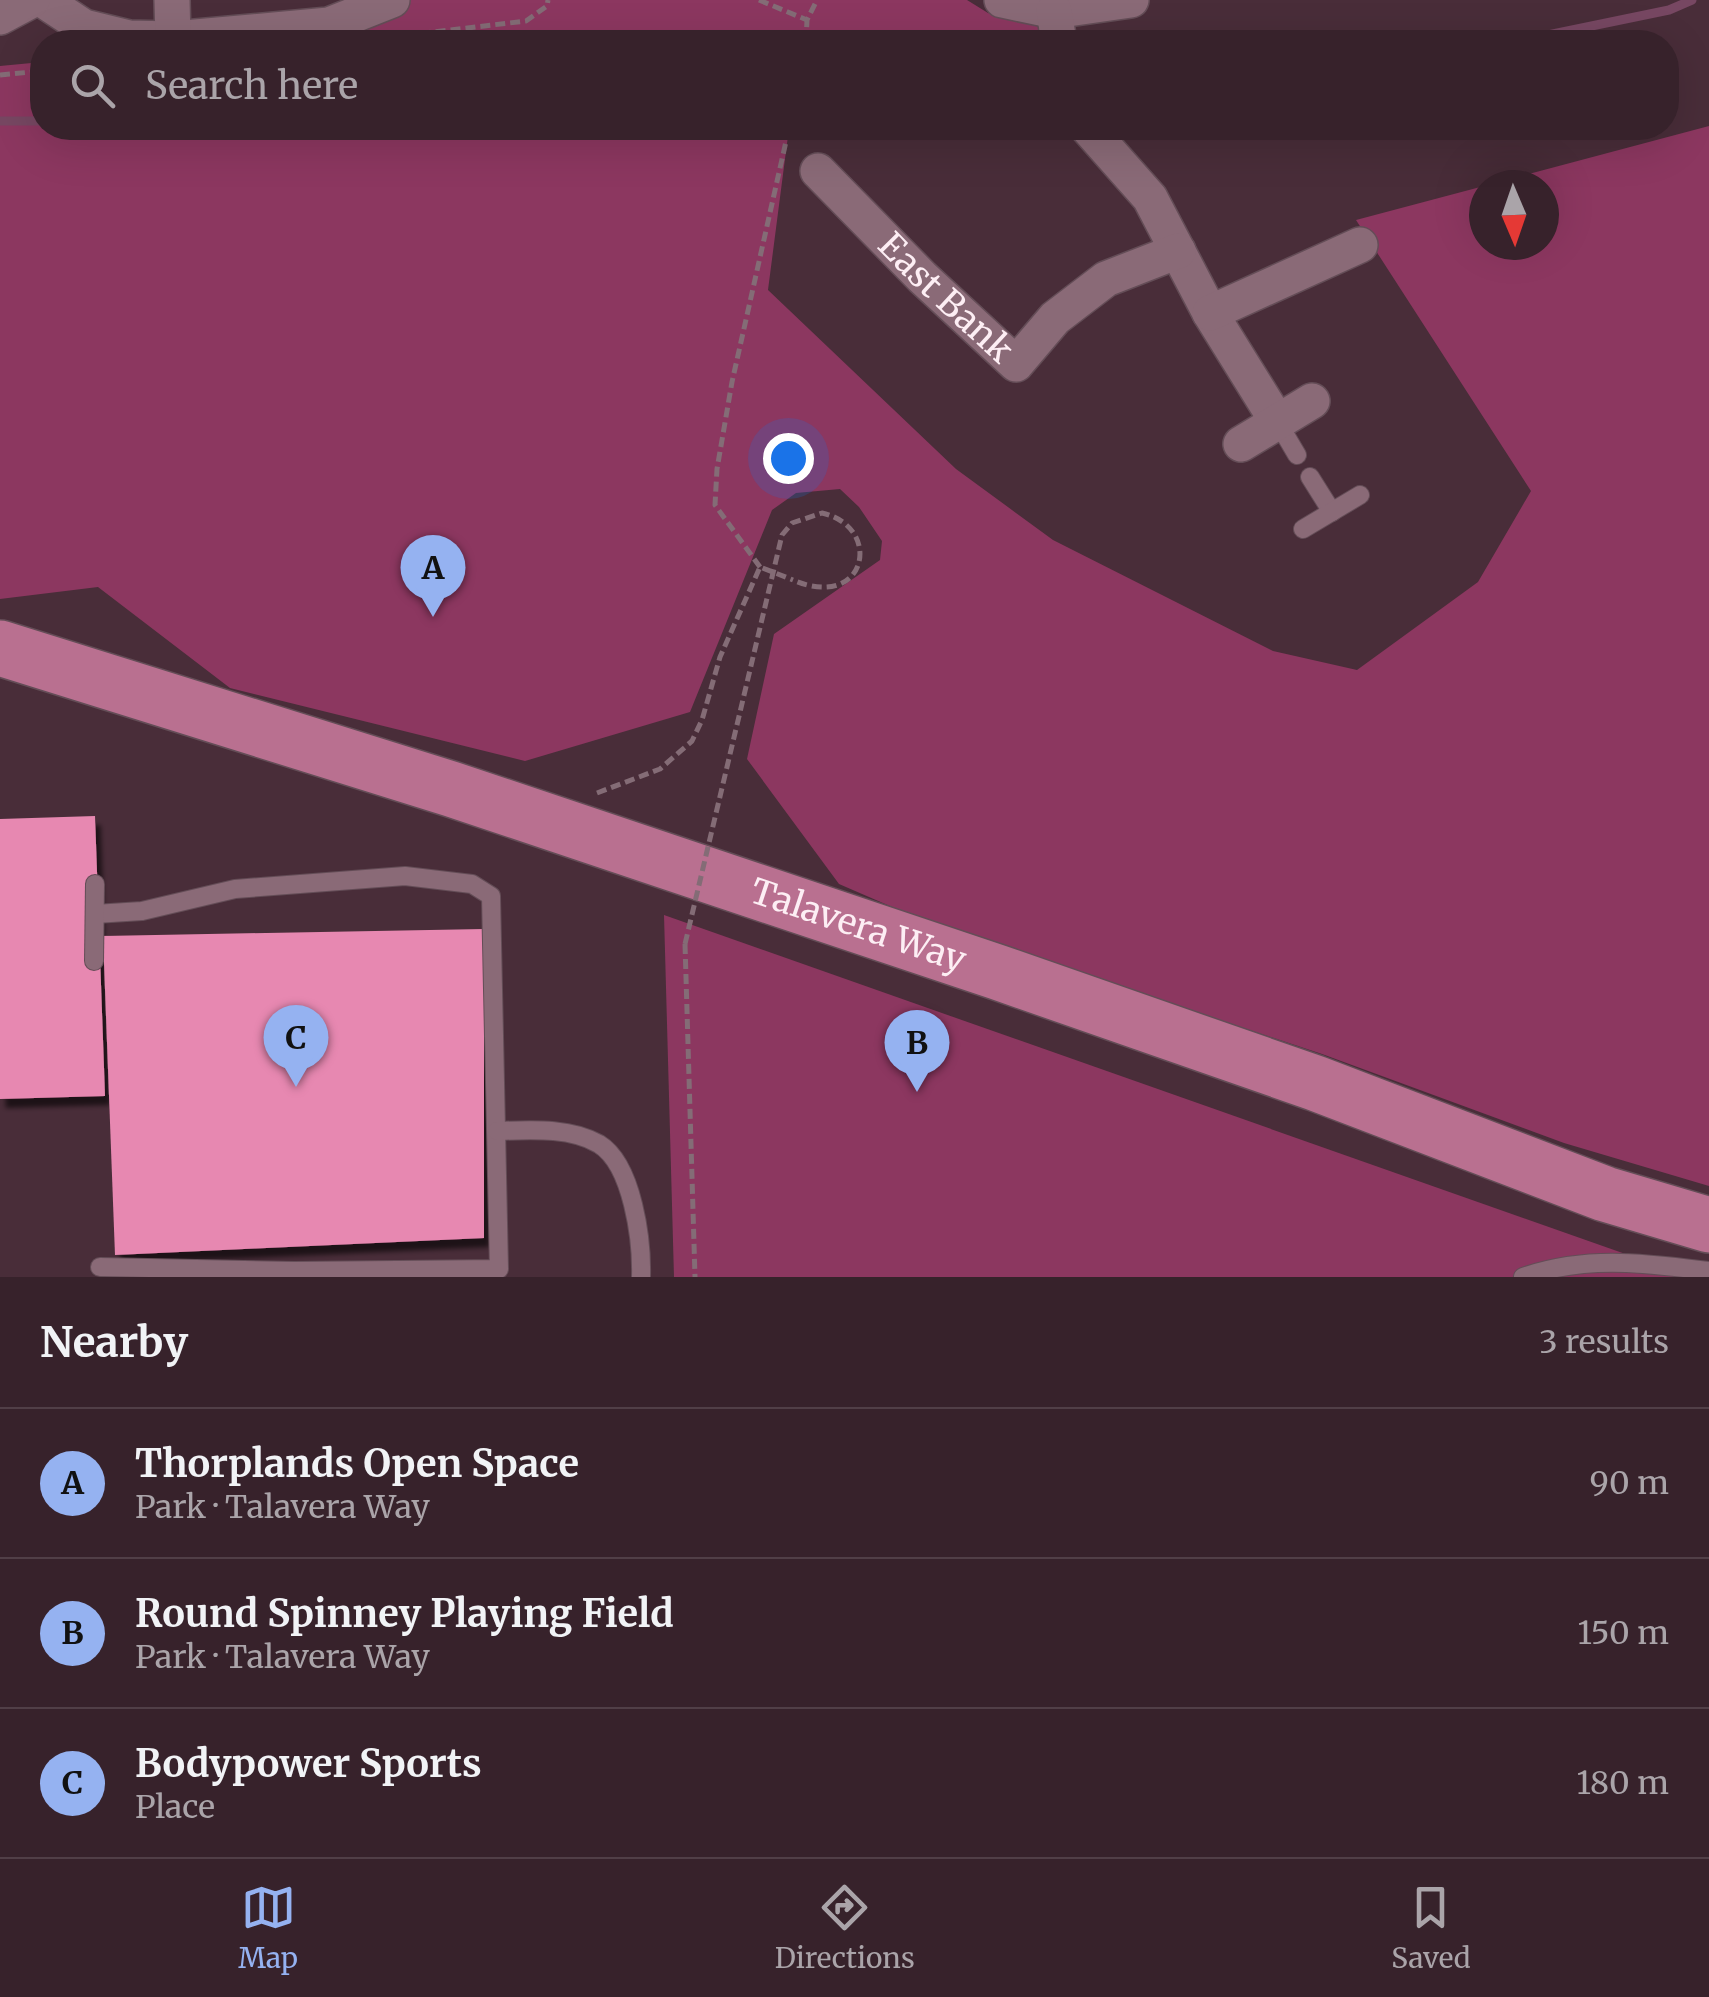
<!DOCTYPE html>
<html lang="en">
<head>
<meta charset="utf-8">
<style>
  body { margin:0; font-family:Merriweather,serif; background:#3e2a33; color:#f1f3f6 }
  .compass { position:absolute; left:1469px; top:170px; width:90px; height:90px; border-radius:50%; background:#37222b; box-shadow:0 10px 40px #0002; rotate:178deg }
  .you { position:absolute; left:788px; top:458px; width:35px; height:35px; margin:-25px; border:8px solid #fff; border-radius:50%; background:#1a73e8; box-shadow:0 0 0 15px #1a73e833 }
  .badge { display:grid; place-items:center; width:65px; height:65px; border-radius:50%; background:#95b2f1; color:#111; font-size:32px; font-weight:700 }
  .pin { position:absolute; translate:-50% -82px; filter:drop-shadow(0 2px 5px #0008) }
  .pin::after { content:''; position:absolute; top:52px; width:35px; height:30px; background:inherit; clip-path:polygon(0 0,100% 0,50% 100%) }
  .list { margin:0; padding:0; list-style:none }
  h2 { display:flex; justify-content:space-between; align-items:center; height:130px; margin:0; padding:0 40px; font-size:42px }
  h2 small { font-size:32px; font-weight:400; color:#aaa4a9 }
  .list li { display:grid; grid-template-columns:65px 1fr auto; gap:30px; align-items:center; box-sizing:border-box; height:150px; padding:0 40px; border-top:2px solid #513f47 }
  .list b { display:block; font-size:38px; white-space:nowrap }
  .list p { margin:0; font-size:32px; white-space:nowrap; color:#aaa4a9 }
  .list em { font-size:32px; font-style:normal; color:#aaa4a9 }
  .icon { flex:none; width:55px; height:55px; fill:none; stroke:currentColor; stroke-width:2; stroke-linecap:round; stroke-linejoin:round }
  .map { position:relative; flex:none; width:1709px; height:1277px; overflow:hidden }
  .search { position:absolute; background:#37222b; box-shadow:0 10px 40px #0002; left:30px; right:30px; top:30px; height:110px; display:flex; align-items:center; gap:25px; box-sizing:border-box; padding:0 35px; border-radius:40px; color:#aaa4a9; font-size:38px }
  .sheet { height:580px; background:#37222b }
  nav { display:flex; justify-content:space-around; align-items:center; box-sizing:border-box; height:140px; border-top:2px solid #513f47; background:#37222b; font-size:28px; color:#aaa4a9 }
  nav a { display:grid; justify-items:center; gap:5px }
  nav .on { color:#95b2f1 }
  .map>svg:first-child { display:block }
  .green { fill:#8c3760 }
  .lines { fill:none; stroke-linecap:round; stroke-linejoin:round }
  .stream { stroke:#774762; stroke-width:9 }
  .building { fill:#e788b1; filter:url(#shadow) }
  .lane-casing { stroke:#644d57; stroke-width:20 }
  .street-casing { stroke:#644d57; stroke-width:38 }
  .primary-casing { stroke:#644d57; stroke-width:58 }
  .path { stroke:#846c76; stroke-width:5; stroke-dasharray:10 5; stroke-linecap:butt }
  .lane { stroke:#8a6a77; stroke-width:18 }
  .street { stroke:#8a6a77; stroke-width:35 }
  .primary { stroke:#b97090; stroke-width:55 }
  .path-bridge { stroke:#846c76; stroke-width:5; stroke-dasharray:10 5; stroke-linecap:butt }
  .labels { text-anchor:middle; stroke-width:10; stroke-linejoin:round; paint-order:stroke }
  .street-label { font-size:35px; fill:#fdeef4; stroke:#271a1f }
</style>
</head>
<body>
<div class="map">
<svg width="1709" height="1277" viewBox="0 0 1709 1277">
  <defs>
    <filter id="shadow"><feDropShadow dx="5.5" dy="9" stdDeviation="2.5" flood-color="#0009"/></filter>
  </defs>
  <rect width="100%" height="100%" fill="#492d39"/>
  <g class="green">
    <path d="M 392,0 L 967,0 L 988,13 L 1040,25 L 1042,42 L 313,42 Z"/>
    <path d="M 42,62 L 42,128 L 789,128 L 768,290 L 956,469 L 1053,540 L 1273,651 L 1357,670 L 1478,582 L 1531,491 L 1356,220 L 1484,186 L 1484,245 L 1544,245 L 1544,185 L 1487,185 L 1709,126 L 1709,1186 L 1564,1143 L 1322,1054 L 936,926 L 839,884 L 747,759 L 774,634 L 880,560 L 882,541 L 859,507 L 840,489 L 796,493 L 772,510 L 690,712 L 525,761 L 230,688 L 98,587 L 0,599 L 0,66 Z"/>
    <path d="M 664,915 L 1668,1269 L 1690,1277 L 674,1277 Z"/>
  </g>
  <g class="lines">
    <g class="stream">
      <path d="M 1123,42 L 1141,39 L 1543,36 L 1669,10 L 1692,0"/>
      <path d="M 0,121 L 42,121"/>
    </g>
  </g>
  <g class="building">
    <path d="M 95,816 L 105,1096 L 0,1099 L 0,819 Z"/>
    <path d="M 484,929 L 484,1238 L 115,1255 L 103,936 Z"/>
  </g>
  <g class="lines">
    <defs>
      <g id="lane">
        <path d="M 1277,421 L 1297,455"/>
        <path d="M 1310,477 L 1332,512"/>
        <path d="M 1303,529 L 1360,495"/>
        <path d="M 95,914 L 142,911 L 235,889 L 405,876 L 472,884 L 491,896 L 499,1269 L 294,1271 L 100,1267"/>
        <path d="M 94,961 L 95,884"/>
        <path d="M 497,1131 C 530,1130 570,1127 599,1144 C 633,1165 642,1241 641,1277"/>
        <path d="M 1523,1277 C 1586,1255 1644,1263 1709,1271"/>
      </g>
      <g id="street">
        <path d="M 43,0 L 84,27 L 129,38 L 173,39 L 329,25 L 392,0"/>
        <path d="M 172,0 L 173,39"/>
        <path d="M 1002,0 L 1054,11 L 1131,0"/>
        <path d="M 1054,11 L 1059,42"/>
        <path d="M 0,17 L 32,0"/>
        <path d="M 1088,128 L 1150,198 L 1210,313 L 1277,421"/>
        <path id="s1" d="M 818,171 L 922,277 L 1016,364 L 1055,318 L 1106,279 L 1178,251"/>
        <path d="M 1210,313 L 1360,245"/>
        <path d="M 1241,444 L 1312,401"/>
      </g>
      <g id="primary">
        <path id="s2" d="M 0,648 L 451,789 L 997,972 L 1315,1083 L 1605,1194 L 1709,1225"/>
      </g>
    </defs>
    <use href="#lane" class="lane-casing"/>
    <use href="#street" class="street-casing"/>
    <use href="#primary" class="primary-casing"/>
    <g class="path">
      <path d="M 759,0 L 807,20"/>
      <path d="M 391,37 L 526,21 L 547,6 L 548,0"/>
      <path d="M 806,42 L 807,20 L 817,0"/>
      <path d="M 0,75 L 42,71"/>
      <path d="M 760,567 L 715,505 L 717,469 L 732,382 L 789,128"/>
      <path d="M 597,793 L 660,769 L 692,741 L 702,720 L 720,657 L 760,567 L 793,580"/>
      <path d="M 685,944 L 695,1277"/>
    </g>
    <use href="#lane" class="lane"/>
    <use href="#street" class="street"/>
    <use href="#primary" class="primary"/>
    <path class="path-bridge" d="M 685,944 L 782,535 L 792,523 L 822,513 C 884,527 867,612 793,580"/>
  </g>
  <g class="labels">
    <g class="street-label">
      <text dy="12" stroke="none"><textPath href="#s1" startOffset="180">East Bank</textPath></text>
      <text dy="12" stroke="none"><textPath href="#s2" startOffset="902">Talavera Way</textPath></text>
    </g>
  </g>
</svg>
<svg class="compass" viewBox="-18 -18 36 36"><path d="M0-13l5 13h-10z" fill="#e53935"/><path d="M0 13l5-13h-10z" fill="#aaa4a9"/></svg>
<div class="you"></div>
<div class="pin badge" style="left:433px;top:617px">A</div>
<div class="pin badge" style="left:917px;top:1092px">B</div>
<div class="pin badge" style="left:296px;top:1087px">C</div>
<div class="search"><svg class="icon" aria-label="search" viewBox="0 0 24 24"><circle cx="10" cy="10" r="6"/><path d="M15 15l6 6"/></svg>Search here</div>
</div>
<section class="sheet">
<h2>Nearby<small>3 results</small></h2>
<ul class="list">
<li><span class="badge">A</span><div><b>Thorplands Open Space</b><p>Park · Talavera Way</p></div><em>90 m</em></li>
<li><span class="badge">B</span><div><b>Round Spinney Playing Field</b><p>Park · Talavera Way</p></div><em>150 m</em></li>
<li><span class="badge">C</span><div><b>Bodypower Sports</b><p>Place</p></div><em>180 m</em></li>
</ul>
</section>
<nav>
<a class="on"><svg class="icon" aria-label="map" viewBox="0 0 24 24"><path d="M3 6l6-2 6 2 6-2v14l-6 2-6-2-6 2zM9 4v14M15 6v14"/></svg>Map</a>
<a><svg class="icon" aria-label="directions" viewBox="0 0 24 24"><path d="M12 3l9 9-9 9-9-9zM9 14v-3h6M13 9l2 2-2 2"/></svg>Directions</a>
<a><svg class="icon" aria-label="saved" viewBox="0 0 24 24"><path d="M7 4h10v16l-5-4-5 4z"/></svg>Saved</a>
</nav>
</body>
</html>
